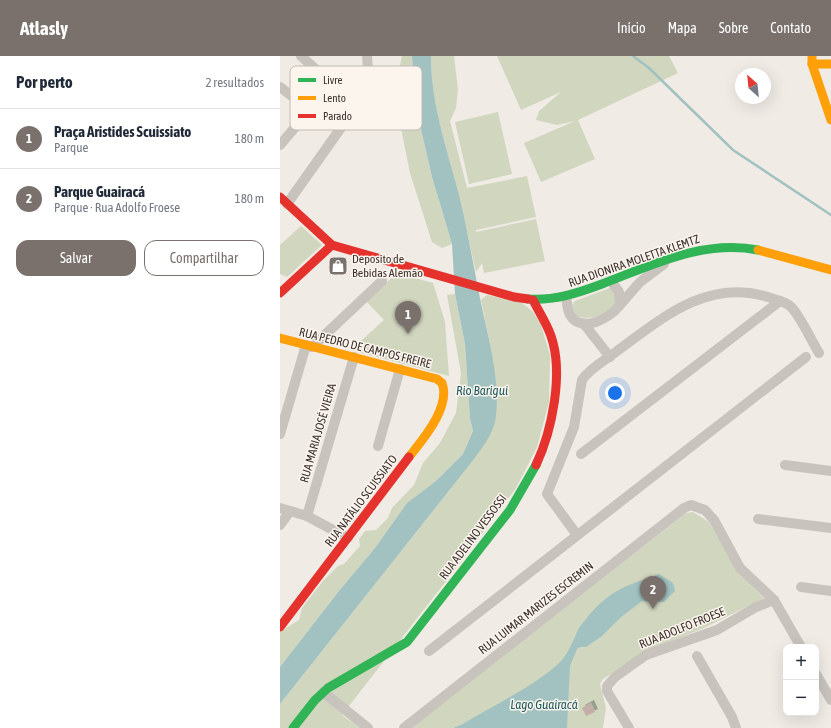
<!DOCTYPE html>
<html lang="pt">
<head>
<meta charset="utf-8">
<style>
  body { margin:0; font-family:"Asap Condensed",sans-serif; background:#f2f2f3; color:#1f2937 }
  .controls { position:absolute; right:12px; bottom:12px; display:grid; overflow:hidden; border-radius:8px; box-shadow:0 4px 16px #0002 }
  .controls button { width:36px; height:36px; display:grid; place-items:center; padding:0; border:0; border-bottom:1px solid #e0e1e3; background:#fff; color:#1f2937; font:20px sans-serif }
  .compass { position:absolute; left:455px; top:12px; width:36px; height:36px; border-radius:50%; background:#fff; box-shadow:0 4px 16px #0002; rotate:333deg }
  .you { position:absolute; left:335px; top:337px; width:14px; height:14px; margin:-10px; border:3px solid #fff; border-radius:50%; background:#1a73e8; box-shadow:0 0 0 6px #1a73e833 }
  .badge { display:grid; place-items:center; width:26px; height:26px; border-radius:50%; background:#7a716c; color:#fff; font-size:13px; font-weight:700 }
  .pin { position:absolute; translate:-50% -33px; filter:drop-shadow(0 1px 2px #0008) }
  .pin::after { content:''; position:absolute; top:21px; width:14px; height:12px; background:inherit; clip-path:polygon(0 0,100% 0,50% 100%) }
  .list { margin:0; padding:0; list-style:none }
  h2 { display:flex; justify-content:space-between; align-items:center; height:52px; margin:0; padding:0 16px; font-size:17px }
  h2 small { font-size:13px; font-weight:400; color:#747a83 }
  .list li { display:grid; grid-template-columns:26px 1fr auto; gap:12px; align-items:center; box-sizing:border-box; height:60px; padding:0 16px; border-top:1px solid #e0e1e3 }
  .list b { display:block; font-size:15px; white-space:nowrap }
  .list p { margin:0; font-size:13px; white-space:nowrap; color:#747a83 }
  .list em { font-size:13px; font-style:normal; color:#747a83 }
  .actions { display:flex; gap:8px; padding:12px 16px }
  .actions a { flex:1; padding:9px 0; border:1px solid #7a716c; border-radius:12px; text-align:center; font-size:14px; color:#7a716c }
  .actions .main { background:#7a716c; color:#fff }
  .map { position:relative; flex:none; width:551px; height:672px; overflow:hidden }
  header { display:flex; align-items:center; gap:24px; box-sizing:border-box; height:56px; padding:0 20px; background:#7a716c; color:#fff }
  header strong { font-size:19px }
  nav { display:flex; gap:22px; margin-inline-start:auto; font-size:14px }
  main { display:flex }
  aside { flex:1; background:#fff }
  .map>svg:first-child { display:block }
  .green { fill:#d1d6bf }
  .water { fill:#a1c2c1 }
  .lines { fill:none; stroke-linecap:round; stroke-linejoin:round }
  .stream { stroke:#a1c2c1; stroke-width:2.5 }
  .building { fill:#c3afa7; filter:url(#shadow) }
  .street { stroke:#c9c3be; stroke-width:10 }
  .fast { stroke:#30b455; stroke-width:9 }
  .slow { stroke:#ff9f0a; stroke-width:9 }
  .jam { stroke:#e5322d; stroke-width:9 }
  .labels { text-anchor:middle; stroke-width:3; stroke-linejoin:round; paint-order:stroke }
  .poi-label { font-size:12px; fill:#3b302b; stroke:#fbf5ee; text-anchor:start }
  .street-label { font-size:12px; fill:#3b302b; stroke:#fbf5ee }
  .water-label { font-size:13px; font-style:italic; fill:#1f5a5e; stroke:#fbf5ee }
  .key { fill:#fbf5ee; stroke:#c1bab4; stroke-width:1 }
  .key-label { font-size:11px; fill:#3b302b }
</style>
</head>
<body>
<header>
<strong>Atlasly</strong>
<nav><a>Início</a><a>Mapa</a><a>Sobre</a><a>Contato</a></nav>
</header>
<main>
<aside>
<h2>Por perto<small>2 resultados</small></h2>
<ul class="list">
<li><span class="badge">1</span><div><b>Praça Aristides Scuissiato</b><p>Parque</p></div><em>180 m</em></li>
<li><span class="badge">2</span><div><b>Parque Guairacá</b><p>Parque · Rua Adolfo Froese</p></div><em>180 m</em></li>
</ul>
<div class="actions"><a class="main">Salvar</a><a>Compartilhar</a></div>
</aside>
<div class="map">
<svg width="551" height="672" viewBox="0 0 551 672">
  <defs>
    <filter id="shadow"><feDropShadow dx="3" dy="-3" stdDeviation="0" flood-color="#0004"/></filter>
  </defs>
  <rect width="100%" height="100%" fill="#f0ebe5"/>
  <g class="green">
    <path d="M 122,0 L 132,0 L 135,47 L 152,121 L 172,188 L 162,192 L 152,186 L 130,117 L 114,38 Z"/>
    <path d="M 151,0 L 174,0 L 178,33 L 176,52 L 170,65 L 187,132 L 247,120 L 256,161 L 196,174 L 196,176 L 256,163 L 265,205 L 204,217 L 202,207 L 196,216 C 190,190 185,164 178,138 C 167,92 151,48 151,0 Z"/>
    <path d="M 217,0 L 389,0 L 398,17 L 298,64 L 315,103 L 261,126 L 244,87 L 295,65 L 277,69 L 256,64 L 259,55 L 281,36 L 241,54 Z"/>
    <path d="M 218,56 L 232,118 L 189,128 L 175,66 Z"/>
    <path d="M 21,170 L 42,189 L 7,221 L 0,218 L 0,189 Z"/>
    <path d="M 117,217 L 153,227 L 165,266 L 169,320 L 71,294 L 104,264 L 86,245 Z"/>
    <path d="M 330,232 L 334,235 L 336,249 C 325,259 309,266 295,259 L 292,249 L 295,245 Z"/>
    <path d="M 175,238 L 185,288 L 190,363 L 193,375 L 183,398 L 156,425 L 127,447 L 95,492 L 59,535 L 0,611 L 0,576 L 19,564 L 22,552 L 43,525 L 58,510 L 64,508 L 80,490 L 79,483 L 85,475 L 96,474 L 108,462 L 112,452 L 134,429 L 143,407 L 160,387 L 176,357 L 181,317 L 167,239 Z"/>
    <path d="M 207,239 L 242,247 L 252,255 L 260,266 L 270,299 L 269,346 L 257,391 L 236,432 L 184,502 L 62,659 L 80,672 L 0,672 L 0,648 L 183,417 L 216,346 L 210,288 L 201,244 Z"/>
    <path d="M 413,456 L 429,466 L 458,517 L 484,542 L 424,572 L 369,594 L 323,623 L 320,628 L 326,652 L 323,672 L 131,672 L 406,457 Z"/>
  </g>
  <g class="water">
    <path d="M 132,0 L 151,0 C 151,48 167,93 179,139 C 189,180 195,220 204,261 C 211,291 221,335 215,366 C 210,385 194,402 183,417 L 0,648 L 0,611 L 59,535 L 95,492 L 127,447 L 156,425 L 183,398 L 193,375 L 190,363 L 185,288 L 175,238 L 172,188 L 152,121 L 135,47 Z"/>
    <path d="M 379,518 L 393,527 L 395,535 L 384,546 L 362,545 L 340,562 L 322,580 L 306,591 L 300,591 L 297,593 L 290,610 L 287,672 L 173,672 L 183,668 C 215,648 250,633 278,608 C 288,599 293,585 298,574 C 300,569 306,564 309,559 C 332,533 348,529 379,518 Z"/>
  </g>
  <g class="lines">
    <path class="stream" d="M 353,0 L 369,12 L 453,94 L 551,159"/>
  </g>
  <g class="building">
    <path d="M 56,203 L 64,212 L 56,220 L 48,211 Z"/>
    <path d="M 311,647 L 315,656 L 306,660 L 302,652 Z"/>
  </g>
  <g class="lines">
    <g class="street">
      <path d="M 0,31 L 30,54"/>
      <path d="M 0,89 L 52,28 L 21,0"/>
      <path d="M 7,148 L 87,35 L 89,28 L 87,0"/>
      <path d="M 286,240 C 287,246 287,253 290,259 C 302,278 330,262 340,249 L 339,236 L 331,225"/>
      <path d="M 340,249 L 360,226 L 384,208"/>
      <path d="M 304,268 L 330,301"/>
      <path d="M 32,291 L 102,225"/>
      <path d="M 0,378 L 26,289"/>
      <path d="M 98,390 L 120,313"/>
      <path d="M 301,398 L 500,245"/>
      <path d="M 505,409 L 551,415"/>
      <path d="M 0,452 L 27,460 L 68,482"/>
      <path d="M 27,460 L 74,301"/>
      <path d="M 478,463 L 551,472"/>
      <path d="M 0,469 L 10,455"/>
      <path d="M 297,479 L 267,438 L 294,371 L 302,324 C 310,312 326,304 337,295 C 382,262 428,222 488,241 C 495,244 504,245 510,250 C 519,257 532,286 539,297"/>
      <path d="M 521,531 L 551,535"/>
      <path d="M 149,595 L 526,301"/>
      <path d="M 417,600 L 452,661 L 456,672"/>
      <path d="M 536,618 L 551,644"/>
      <path d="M 43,636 L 88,672"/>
      <path d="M 124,672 L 404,452 L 411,449 L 425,454 L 434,464 L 460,512 L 494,544 L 521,591"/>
      <path d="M 349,672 L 327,635 L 327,630 L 335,621 L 366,599 L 437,574 L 476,551 L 494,544"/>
    </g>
    <g class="fast">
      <path d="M 248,243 C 274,245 298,237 322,228 C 372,209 424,183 478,194"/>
      <path d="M 13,672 L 35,644 L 48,632 L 127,586 L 230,454 L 256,409"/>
    </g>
    <g class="slow">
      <path d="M 532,0 L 532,8 L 551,64"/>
      <path d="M 532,8 L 551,8"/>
      <path d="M 478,194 L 551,214"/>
      <path d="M 0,282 L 157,323 L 162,327 C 171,351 143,383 129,401"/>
    </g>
    <g class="jam">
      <path d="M 0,141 L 52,189 L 234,241 L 248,243"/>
      <path d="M 0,237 L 52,189"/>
      <path d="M 253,244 C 259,256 267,268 271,280 C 284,317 272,375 256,409"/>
      <path d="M 0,571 L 129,401"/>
    </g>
  </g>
  <defs>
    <symbol id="shop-square" viewBox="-11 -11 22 22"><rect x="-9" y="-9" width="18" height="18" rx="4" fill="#7a716c" stroke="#fbf5ee"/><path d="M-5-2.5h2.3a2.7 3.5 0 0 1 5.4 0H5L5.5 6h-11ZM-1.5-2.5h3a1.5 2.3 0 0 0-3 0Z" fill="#fff"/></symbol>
  </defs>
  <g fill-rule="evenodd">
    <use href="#shop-square" x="47" y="199" width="22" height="22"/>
  </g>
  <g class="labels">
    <g class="poi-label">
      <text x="72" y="207">Deposito de<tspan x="72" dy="14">Bebidas Alemão</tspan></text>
    </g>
    <g class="street-label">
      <text transform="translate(354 205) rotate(-19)" y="4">RUA DIONIRA MOLETTA KLEMTZ</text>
      <text transform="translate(85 292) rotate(14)" y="4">RUA PEDRO DE CAMPOS FREIRE</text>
      <text transform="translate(38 377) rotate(-74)" y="4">RUA MARIA JOSÉ VIEIRA</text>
      <text transform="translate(81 445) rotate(-53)" y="4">RUA NATÁLIO SCUISSIATO</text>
      <text transform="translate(193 481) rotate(-53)" y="4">RUA ADELINO VESSOSSI</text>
      <text transform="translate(256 552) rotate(-38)" y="4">RUA LUIMAR MARIZES ESCREMIN</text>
      <text transform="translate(402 572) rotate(-22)" y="4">RUA ADOLFO FROESE</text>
    </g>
    <g class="water-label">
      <text x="202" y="339">Rio Barigui</text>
      <text x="264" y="653">Lago Guairacá</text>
    </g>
  </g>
  <rect x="10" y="10" width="132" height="64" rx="6" class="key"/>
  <rect x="18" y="22" width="18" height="4" fill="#30b455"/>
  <rect x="18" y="40" width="18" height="4" fill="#ff9f0a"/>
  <rect x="18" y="58" width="18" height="4" fill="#e5322d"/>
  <g class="key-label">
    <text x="43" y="28">Livre</text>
    <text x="43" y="46">Lento</text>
    <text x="43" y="64">Parado</text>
  </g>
</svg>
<div class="controls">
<button>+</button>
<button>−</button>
</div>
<svg class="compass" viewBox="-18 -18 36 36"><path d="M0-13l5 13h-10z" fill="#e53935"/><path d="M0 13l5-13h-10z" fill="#747a83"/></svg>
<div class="you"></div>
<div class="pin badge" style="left:128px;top:278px">1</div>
<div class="pin badge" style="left:373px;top:553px">2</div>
</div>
</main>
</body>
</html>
